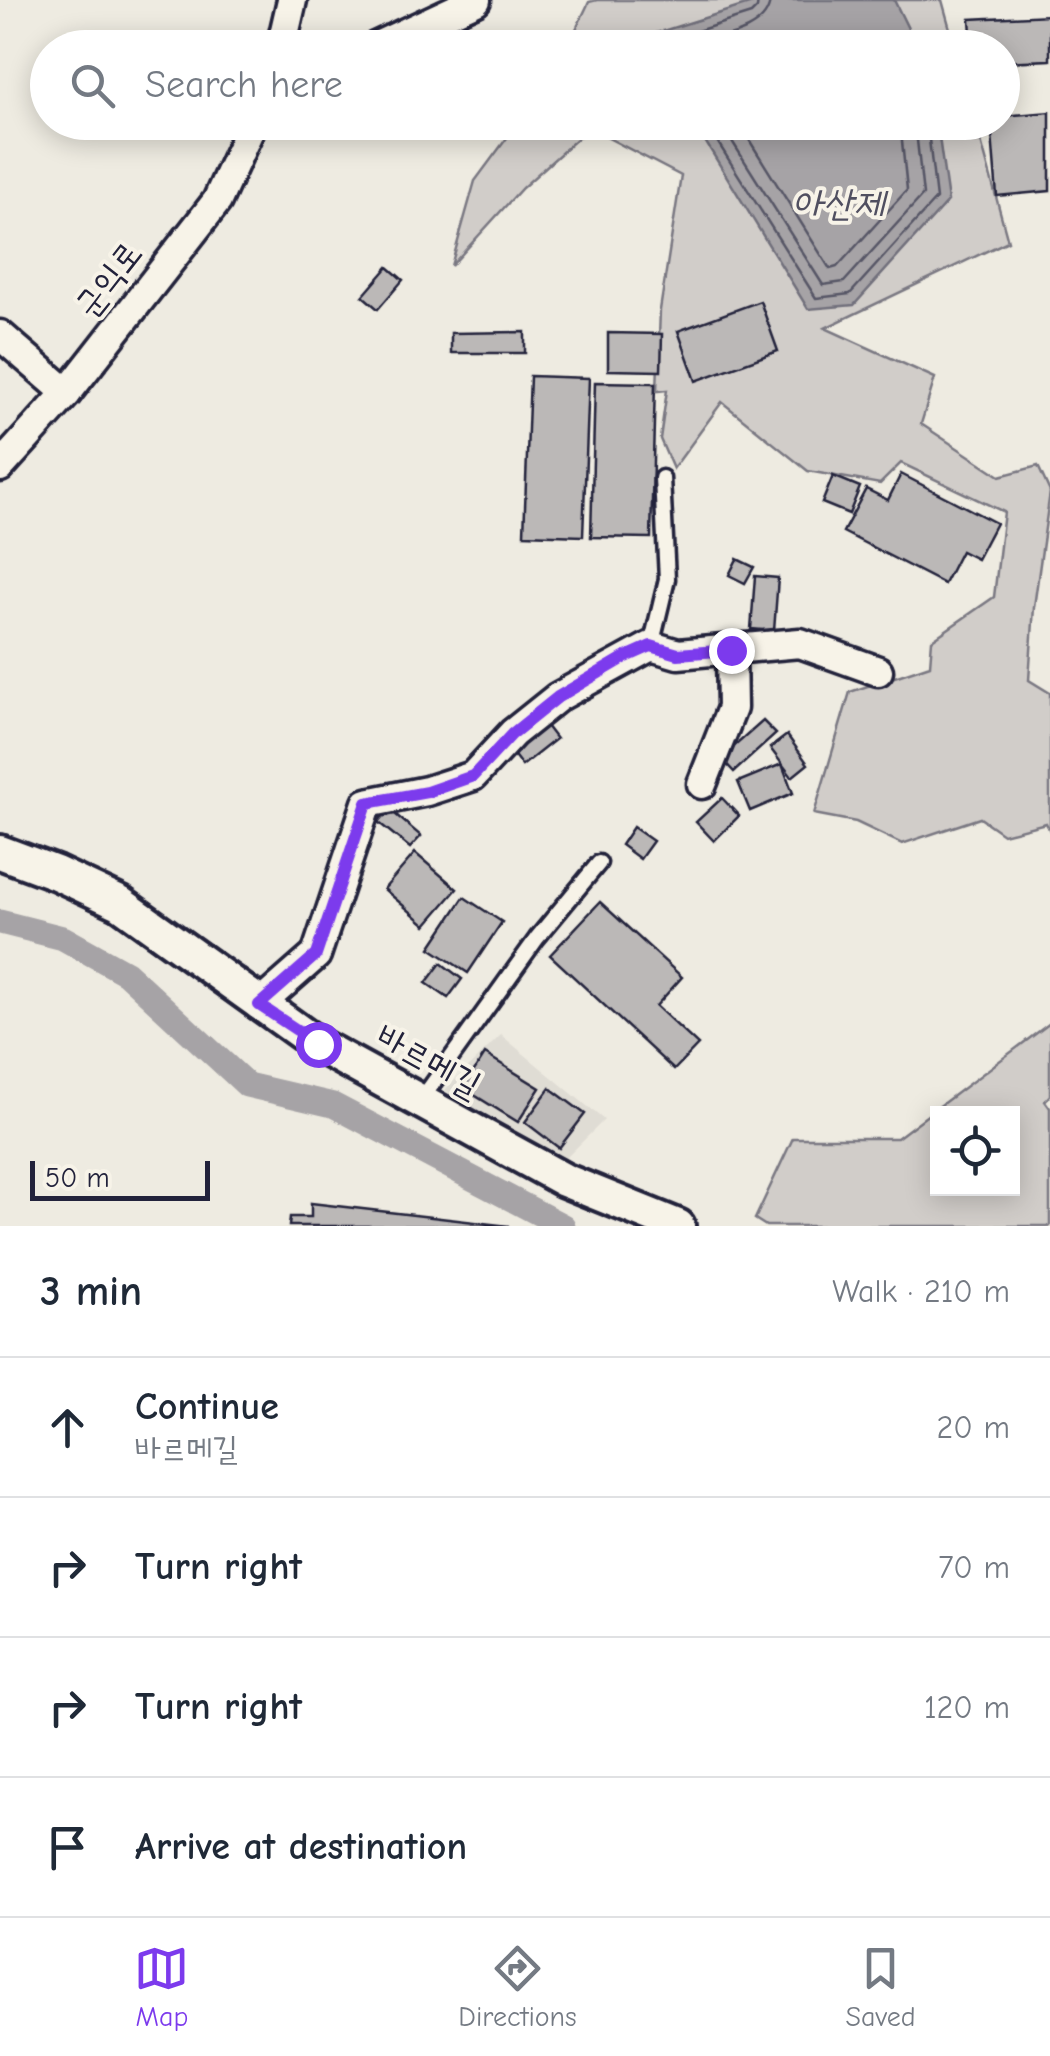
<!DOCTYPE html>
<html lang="en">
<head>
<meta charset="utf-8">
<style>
  body { margin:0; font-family:"Comic Neue","Poor Story",sans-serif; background:#f2f2f3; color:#1f2937 }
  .controls { position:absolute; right:30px; bottom:30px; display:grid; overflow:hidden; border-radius:0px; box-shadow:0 5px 25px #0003 }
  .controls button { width:90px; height:90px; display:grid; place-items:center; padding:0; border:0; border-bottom:2px solid #e0e1e3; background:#fff; color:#1f2937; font:50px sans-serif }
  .scale { position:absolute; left:30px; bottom:25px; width:180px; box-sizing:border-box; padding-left:10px; border:5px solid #22223b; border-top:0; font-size:28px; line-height:35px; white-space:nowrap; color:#22223b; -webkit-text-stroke:8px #f7f3e8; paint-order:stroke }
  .stop { position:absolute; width:30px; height:30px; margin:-22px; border:8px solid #7c3aed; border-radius:50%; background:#fff }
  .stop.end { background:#7c3aed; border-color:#fff; box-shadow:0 2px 10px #0008 }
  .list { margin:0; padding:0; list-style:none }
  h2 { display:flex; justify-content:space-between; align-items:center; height:130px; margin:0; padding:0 40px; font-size:42px }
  h2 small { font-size:32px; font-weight:400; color:#747a83 }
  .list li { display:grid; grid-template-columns:65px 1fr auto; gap:30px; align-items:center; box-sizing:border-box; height:140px; padding:0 40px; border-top:2px solid #e0e1e3 }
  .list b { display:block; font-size:38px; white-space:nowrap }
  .list p { margin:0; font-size:32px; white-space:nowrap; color:#747a83 }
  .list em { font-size:32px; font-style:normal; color:#747a83 }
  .icon { flex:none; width:55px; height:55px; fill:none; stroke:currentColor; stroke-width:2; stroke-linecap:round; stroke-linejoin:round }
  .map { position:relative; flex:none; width:1050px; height:1226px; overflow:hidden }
  .search { position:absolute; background:#fff; box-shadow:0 5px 25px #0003; left:30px; right:30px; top:30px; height:110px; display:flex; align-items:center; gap:25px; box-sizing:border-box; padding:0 35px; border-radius:55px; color:#747a83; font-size:38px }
  .sheet { height:690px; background:#fff }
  nav { display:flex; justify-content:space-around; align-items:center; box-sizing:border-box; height:140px; border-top:2px solid #e0e1e3; background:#fff; font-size:28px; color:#747a83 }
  nav a { display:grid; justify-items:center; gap:5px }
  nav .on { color:#7c3aed }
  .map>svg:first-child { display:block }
  .built { fill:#dfdcd4 }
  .green { fill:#d1cdc9; stroke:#7a7882; stroke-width:2.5; fill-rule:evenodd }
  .water { fill:#a6a3a6; stroke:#716f7b; stroke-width:2.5 }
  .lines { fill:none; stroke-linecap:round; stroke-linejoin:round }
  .shore { stroke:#575666; stroke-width:2.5 }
  .canal { stroke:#a6a3a6; stroke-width:25 }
  .building { fill:#bbb8b7; stroke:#22223b; stroke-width:2.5 }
  .service-casing { stroke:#22223b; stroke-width:21 }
  .minor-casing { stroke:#22223b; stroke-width:35 }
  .tertiary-casing { stroke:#22223b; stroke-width:40 }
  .service { stroke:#f7f3e8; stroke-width:14 }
  .minor { stroke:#f7f3e8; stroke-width:28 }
  .tertiary { stroke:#f7f3e8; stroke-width:32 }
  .route { stroke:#7c3aed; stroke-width:12 }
  .labels { text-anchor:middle; stroke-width:8; stroke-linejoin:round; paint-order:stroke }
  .street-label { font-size:35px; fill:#22223b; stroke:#f7f3e8 }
  .water-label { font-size:38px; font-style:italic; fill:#504f60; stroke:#f7f3e8 }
</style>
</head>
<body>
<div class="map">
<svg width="1050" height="1226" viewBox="0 0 1050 1226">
  <rect width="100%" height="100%" fill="#eeebe1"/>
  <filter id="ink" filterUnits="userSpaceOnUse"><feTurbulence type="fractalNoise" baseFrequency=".01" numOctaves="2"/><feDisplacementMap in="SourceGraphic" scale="20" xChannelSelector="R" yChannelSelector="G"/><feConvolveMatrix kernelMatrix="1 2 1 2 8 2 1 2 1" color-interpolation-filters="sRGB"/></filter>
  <g filter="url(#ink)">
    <path class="built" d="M 501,1035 L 604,1120 L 559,1165 L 445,1090 Z"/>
    <g class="green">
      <path d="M 597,0 L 942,0 L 955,47 L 567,48 L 589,2 Z"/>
      <path d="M 518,123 L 976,123 L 1008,241 L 825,328 L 935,378 L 921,424 L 1000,476 L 1038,466 L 1050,492 L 1034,607 L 1029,680 L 1050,693 L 1050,831 L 1046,823 L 1003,834 L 980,818 L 902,844 L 856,822 L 814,814 L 850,692 L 930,665 L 932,640 L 994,597 L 1004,512 L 901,463 L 880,484 L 808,471 L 722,402 L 673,469 L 660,439 L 667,390 L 657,391 L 660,310 L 681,176 L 589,128 L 522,188 L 451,266 L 475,181 Z"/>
      <path d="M 1050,1023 L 1050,1095 L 1045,1101 L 1050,1108 L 1050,1226 L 766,1226 L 755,1219 L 793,1138 L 897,1138 ZM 938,1114 L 1012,1114 L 1012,1188 L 938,1188 Z"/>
    </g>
    <g class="water">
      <path d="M 762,0 L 894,0 L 917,47 L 660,47 L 656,33 Z"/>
      <path d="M 694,123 L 937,123 L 948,201 L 854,305 L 808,309 Z"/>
    </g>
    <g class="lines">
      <g class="shore">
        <path d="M 669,48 L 672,39 L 751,14 L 757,8 L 758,0"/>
        <path d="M 686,48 C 713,39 768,34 770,0"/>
        <path d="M 705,122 L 816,298 L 850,294 L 936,199 L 927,122"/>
        <path d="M 720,122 L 823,285 L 844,282 L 923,195 L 915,122"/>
        <path d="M 738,122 L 830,269 L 837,267 L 907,190 L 900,122"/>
      </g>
      <path class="canal" d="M 0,922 L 63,938 L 126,973 L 247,1085 L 333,1105 L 563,1226"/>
    </g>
    <g class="building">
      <path d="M 1050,15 L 1050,60 L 1002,62 L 1002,48 L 972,48 L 970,19 Z"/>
      <path d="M 1050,112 L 1050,191 L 997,196 L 991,122 L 1002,122 L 1002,116 Z"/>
      <path d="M 388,267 L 403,280 L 378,309 L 363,296 Z"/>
      <path d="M 760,301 L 778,351 L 696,381 L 678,331 Z"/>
      <path d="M 525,332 L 525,353 L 451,353 L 451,333 Z"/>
      <path d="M 608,333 L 662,334 L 661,371 L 608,370 Z"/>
      <path d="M 530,376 L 589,378 L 583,536 L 524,534 Z"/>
      <path d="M 595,382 L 655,383 L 651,538 L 591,537 Z"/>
      <path d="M 901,474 L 996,523 L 977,559 L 961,551 L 944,584 L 843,532 L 866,489 L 888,500 Z"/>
      <path d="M 833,476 L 860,487 L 849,514 L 822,503 Z"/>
      <path d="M 737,559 L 754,567 L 745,583 L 729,575 Z"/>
      <path d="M 755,576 L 778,578 L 774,631 L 751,629 Z"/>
      <path d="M 763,721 L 776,734 L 734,772 L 721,758 Z"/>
      <path d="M 543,722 L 556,739 L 522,766 L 509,749 Z"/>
      <path d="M 787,735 L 808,764 L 792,777 L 770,748 Z"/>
      <path d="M 782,764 L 793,793 L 750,811 L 738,782 Z"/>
      <path d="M 722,798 L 739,816 L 714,841 L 696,822 Z"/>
      <path d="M 389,809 L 421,836 L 410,848 L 378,822 Z"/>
      <path d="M 633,827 L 653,841 L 640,859 L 621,845 Z"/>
      <path d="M 415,853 L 457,889 L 426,925 L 384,889 Z"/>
      <path d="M 464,897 L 502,922 L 468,973 L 430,948 Z"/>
      <path d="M 600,902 L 682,977 L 656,1006 L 698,1045 L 674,1070 L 550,955 Z"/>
      <path d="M 441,963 L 462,979 L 448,998 L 426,983 Z"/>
      <path d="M 485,1054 L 540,1088 L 518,1122 L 463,1088 Z"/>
      <path d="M 550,1088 L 585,1114 L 559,1148 L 525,1122 Z"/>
      <path d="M 311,1203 L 509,1226 L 289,1226 L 290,1217 L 311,1217 Z"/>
    </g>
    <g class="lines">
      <defs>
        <g id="service">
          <path d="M 651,646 L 667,579 L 662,478"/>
          <path d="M 421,1100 L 537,938 L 599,863"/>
        </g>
        <g id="minor">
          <path d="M 281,48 L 292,0"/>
          <path d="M 373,48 L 476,0"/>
          <path d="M 0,335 L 67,393"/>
          <path d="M 0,467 L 67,393 L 217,201 L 253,122"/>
          <path d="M 702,784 L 732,708 L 731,650"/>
          <path d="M 259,1005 L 316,955 L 367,803 L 427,791 L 473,776 L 513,733 L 558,697 L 651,646 L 678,654 L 800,643 L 878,671"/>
        </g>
        <path id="tertiary" d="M 0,852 L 56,873 L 120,903 L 318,1045 L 564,1180 L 678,1226"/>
      </defs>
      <use href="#service" class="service-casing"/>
      <use href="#minor" class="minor-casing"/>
      <use href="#tertiary" class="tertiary-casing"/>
      <use href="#service" class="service"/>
      <use href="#minor" class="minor"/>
      <use href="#tertiary" class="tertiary"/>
    </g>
  </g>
  <g class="lines" filter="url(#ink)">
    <path class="route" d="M 318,1044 L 259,1005 L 316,955 L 367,803 L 427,792 L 473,776 L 512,734 L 558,697 L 624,658 L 651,646 L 678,654 L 731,650"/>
  </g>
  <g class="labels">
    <g class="street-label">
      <text transform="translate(108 279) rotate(-52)" y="12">군익로</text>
      <text transform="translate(429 1060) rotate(29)" y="12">바르메길</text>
    </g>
    <g class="water-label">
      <text x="838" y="216">아산제</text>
    </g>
  </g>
</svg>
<div class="controls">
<button><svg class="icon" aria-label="locate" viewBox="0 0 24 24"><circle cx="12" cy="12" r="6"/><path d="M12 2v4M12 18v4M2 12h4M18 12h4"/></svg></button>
</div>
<div class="scale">50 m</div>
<div class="stop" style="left:318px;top:1044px"></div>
<div class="stop end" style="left:731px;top:650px"></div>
<div class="search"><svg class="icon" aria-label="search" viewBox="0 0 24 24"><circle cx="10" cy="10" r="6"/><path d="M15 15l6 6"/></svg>Search here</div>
</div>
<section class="sheet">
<h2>3 min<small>Walk · 210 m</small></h2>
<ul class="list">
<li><svg class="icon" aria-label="ahead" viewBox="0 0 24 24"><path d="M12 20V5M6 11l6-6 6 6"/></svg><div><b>Continue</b><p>바르메길</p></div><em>20 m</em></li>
<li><svg class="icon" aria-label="right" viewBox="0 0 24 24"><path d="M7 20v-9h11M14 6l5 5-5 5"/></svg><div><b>Turn right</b></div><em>70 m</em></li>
<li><svg class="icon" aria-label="right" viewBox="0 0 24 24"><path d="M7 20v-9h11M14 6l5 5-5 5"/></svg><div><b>Turn right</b></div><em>120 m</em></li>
<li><svg class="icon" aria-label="arrive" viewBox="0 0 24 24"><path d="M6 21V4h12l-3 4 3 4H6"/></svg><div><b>Arrive at destination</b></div></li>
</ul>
</section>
<nav>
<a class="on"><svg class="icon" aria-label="map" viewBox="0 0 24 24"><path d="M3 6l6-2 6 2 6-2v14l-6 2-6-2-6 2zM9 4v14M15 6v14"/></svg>Map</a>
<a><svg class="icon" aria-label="directions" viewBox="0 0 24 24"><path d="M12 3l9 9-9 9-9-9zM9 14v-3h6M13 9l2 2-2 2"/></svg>Directions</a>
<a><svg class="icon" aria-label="saved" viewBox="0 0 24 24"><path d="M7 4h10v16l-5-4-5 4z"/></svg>Saved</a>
</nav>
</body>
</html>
